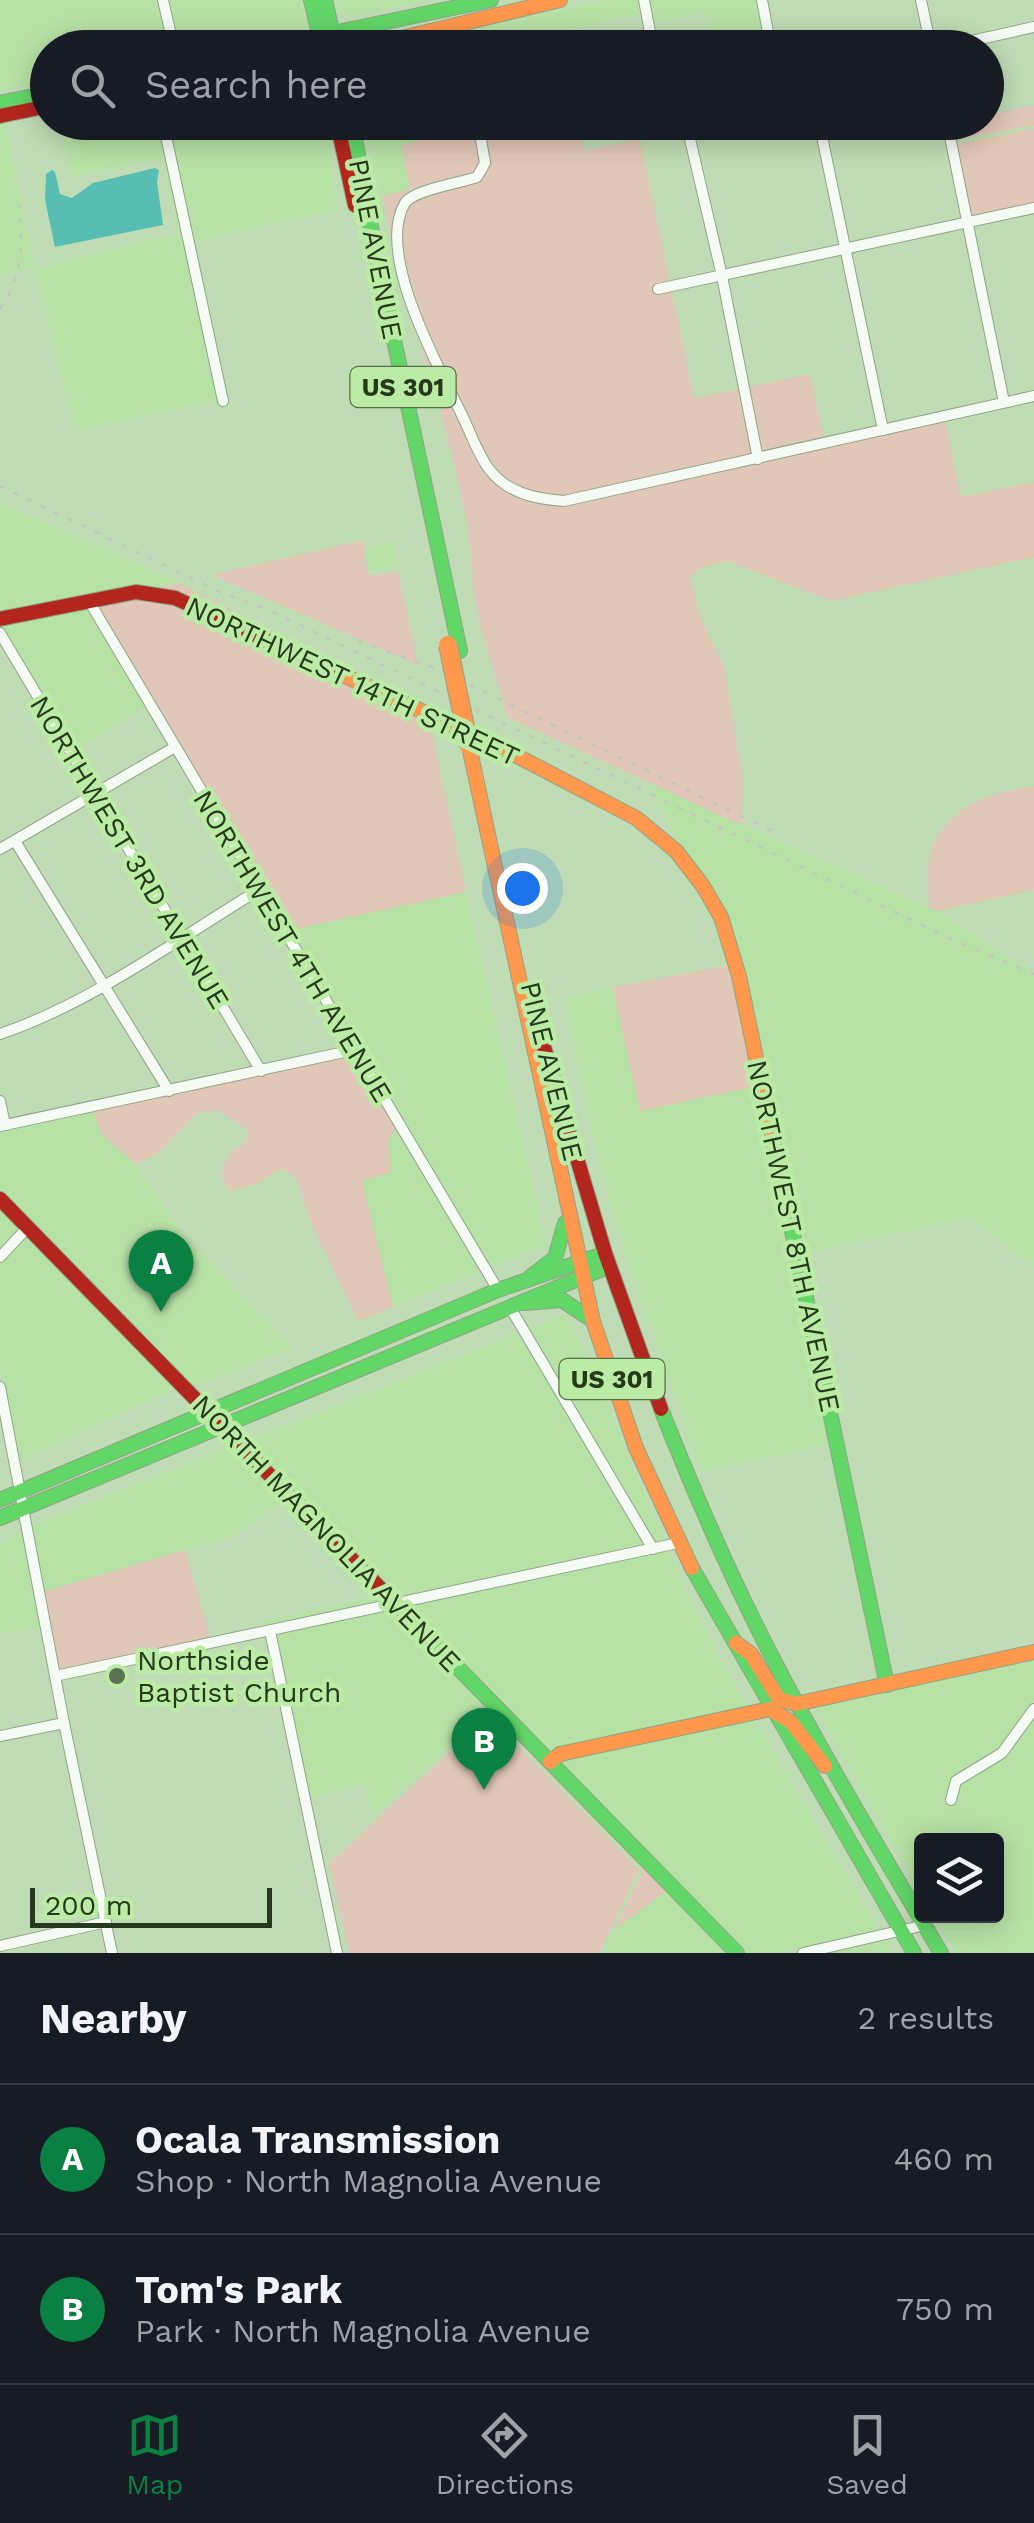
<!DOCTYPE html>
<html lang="en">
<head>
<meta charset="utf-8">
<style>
  body { margin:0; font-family:"Work Sans",sans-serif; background:#20242c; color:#f1f3f6 }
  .controls { position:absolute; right:30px; bottom:30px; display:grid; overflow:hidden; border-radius:10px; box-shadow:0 5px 25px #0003 }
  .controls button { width:90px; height:90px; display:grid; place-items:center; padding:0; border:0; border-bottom:2px solid #363941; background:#171b24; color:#f1f3f6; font:50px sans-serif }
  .scale { position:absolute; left:30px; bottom:25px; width:242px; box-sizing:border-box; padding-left:10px; border:5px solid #26391d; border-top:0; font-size:28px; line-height:35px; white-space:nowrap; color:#26391d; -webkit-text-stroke:8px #baeca5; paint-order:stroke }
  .you { position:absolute; left:522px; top:888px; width:35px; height:35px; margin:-25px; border:8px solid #fff; border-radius:50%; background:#1a73e8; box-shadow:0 0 0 15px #1a73e833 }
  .badge { display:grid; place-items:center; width:65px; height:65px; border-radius:50%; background:#0b8043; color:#fff; font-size:32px; font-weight:700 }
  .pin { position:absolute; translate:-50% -82px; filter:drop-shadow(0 2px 5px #0008) }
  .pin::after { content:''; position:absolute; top:52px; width:35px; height:30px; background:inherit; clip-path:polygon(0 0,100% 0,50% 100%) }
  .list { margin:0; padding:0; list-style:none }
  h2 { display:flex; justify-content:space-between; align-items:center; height:130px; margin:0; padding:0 40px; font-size:42px }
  h2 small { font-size:32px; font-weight:400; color:#9ea1a6 }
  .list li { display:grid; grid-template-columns:65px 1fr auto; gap:30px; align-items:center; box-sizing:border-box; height:150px; padding:0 40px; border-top:2px solid #363941 }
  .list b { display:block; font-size:38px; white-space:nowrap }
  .list p { margin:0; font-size:32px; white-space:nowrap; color:#9ea1a6 }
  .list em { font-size:32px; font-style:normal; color:#9ea1a6 }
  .icon { flex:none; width:55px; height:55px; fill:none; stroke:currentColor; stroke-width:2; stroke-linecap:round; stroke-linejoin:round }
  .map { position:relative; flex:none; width:1034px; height:1953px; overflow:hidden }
  .search { position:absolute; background:#171b24; box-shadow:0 5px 25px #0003; left:30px; right:30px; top:30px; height:110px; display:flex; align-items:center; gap:25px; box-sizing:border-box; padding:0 35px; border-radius:55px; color:#9ea1a6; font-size:38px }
  .sheet { height:430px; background:#171b24 }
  nav { display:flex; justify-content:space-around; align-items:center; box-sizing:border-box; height:140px; border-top:2px solid #363941; background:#171b24; font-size:28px; color:#9ea1a6 }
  nav a { display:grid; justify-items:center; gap:5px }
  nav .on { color:#0b8043 }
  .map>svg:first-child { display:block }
  .built { fill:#b7e2a6 }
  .green { fill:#e0c7b7 }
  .water { fill:#58beb4 }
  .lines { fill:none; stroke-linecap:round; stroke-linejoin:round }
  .street-casing { stroke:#8ea486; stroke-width:12 }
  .fast-casing { stroke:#8ea486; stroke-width:16 }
  .slow-casing { stroke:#8ea486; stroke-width:16 }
  .jam-casing { stroke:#8ea486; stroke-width:16 }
  .street { stroke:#f6faf4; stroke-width:10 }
  .fast { stroke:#63d668; stroke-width:14 }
  .slow { stroke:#ff974d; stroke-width:14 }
  .jam { stroke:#b3261e; stroke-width:14 }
  .rail { stroke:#c0c8bd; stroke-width:2.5; stroke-dasharray:5 10; stroke-linecap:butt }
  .slow-bridge-casing { stroke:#8ea486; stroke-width:20; stroke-linecap:butt }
  .slow-bridge { stroke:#ff974d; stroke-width:18 }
  .poi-dot { fill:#5c7252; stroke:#baeca5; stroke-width:4 }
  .labels { text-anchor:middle; stroke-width:9; stroke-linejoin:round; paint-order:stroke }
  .shield { fill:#baeca5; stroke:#526f46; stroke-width:2.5 }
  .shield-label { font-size:25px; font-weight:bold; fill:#26391d }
  .street-label { font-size:28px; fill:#26391d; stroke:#baeca5 }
  .poi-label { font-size:28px; fill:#26391d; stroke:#baeca5; text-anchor:start }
</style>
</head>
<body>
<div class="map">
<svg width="1034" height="1953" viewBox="0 0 1034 1953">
  <rect width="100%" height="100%" fill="#c0dcb5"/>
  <g class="built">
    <path d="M 0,0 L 158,0 L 169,47 L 48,48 L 47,82 L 0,91 Z"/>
    <path d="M 167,0 L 302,0 L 309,29 L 219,47 L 178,47 Z"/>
    <path d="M 337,0 L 427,0 L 353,16 L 340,9 Z"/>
    <path d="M 605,0 L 640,0 L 643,14 L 539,35 L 541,47 L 467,47 L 464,31 Z"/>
    <path d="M 648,0 L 758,0 L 765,38 L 713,47 L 705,12 L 653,23 Z"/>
    <path d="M 5,122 L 35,268 L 179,234 L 162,158 L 72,177 L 60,123 L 158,123 L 219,401 L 76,431 L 34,268 L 0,275 L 0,123 Z"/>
    <path d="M 474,122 L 475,128 L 402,145 L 411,190 L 383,196 L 364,123 Z"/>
    <path d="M 167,123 L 328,123 L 338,210 L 192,242 Z"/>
    <path d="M 0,502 L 97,544 L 179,583 L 0,614 Z"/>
    <path d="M 395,541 L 399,566 L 370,572 L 366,547 Z"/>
    <path d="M 88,606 L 147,707 L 75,751 L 0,625 Z"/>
    <path d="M 649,782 L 937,911 L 1034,973 L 1034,1267 L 970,1218 L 802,1254 L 743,975 Z"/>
    <path d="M 466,892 L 547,1245 L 490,1268 L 291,930 Z"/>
    <path d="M 613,987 L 640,1110 L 758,1086 L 833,1443 L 702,1472 L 631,1271 L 603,1179 L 564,997 Z"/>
    <path d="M 93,1111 L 103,1135 L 136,1164 L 181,1231 L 293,1348 L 191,1388 L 0,1193 L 0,1131 Z"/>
    <path d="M 397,1128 L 482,1271 L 393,1307 L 362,1180 L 390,1172 L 388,1141 Z"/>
    <path d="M 0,1205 L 22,1227 L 0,1250 Z"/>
    <path d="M 28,1233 L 181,1390 L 169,1392 L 19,1461 L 0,1365 L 0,1264 Z"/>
    <path d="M 568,1313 L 648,1503 L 665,1542 L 654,1544 L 528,1329 Z"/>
    <path d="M 520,1332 L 646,1546 L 397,1599 L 243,1442 Z"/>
    <path d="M 234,1445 L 387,1601 L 261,1628 L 260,1621 L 375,1597 L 279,1504 L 234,1536 L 43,1592 L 31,1526 Z"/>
    <path d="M 23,1530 L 41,1626 L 0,1634 L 0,1544 Z"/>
    <path d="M 669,1550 L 696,1613 L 749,1709 L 550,1756 L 405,1607 Z"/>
    <path d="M 395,1609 L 499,1716 L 495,1719 L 485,1714 L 373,1816 L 363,1784 L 315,1798 L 308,1794 L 275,1635 Z"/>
    <path d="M 1034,1657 L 1034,1701 L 999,1749 L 952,1780 L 946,1803 L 954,1806 L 959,1784 L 1005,1756 L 1034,1717 L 1034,1953 L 957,1953 L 935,1916 L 996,1916 L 996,1840 L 922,1840 L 921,1893 L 814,1705 Z"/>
    <path d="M 754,1717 L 880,1931 L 782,1953 L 743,1953 L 556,1763 L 562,1758 Z"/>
    <path d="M 669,1889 L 731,1953 L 603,1953 L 614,1930 Z"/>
    <path d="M 885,1939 L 893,1953 L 824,1953 Z"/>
  </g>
  <g class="green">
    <path d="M 1034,105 L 1034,125 L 955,140 L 951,123 L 986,122 L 987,115 Z"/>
    <path d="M 482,123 L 577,123 L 584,151 L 640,139 L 670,282 L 654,285 L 655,293 L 672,291 L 694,398 L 740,389 L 754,456 L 564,496 C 547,495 526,494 512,484 C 475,459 395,273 402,227 C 403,217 408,207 414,199 L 480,180 Z"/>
    <path d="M 475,128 L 481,161 L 474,173 C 456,180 426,182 411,190 C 383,206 397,259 401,283 L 383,196 L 410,189 L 401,145 Z"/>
    <path d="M 1034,129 L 1034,208 L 968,223 L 952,145 Z"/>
    <path d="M 406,301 L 485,471 L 511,494 L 537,503 L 568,506 L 945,421 L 961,497 L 1034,482 L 1034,557 L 831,601 L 728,561 L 703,567 L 690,577 L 699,614 L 724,667 L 743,781 L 741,825 L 507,717 C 500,682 485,650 478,614 C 471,584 472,553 467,523 C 453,447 430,374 406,301 Z"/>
    <path d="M 810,374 L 824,439 L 762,454 L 748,387 Z"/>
    <path d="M 363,540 L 367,573 L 371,576 L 398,571 L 418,665 L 212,575 Z"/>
    <path d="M 179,583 L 427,708 L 149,590 Z"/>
    <path d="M 136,597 L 175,603 L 430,722 L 466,892 L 291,930 L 96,604 Z"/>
    <path d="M 1034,786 L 1034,890 L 937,911 L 929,908 C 930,891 926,867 931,852 C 946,806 992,792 1034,786 Z"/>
    <path d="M 732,965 L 758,1086 L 640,1111 L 613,987 Z"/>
    <path d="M 353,1055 L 397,1128 L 388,1141 L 391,1172 L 362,1181 L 393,1307 L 358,1321 L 311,1223 L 296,1177 L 281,1169 L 256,1184 L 228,1191 L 221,1173 L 230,1153 L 245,1141 L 249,1131 L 218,1110 L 197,1113 L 159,1153 L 136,1164 L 102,1135 L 93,1111 Z"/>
    <path d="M 185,1550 L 211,1639 L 58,1671 L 43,1592 Z"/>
    <path d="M 499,1716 L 669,1889 L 614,1930 L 642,1873 L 641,1867 L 495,1719 Z"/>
    <path d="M 488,1717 L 639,1870 L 599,1953 L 349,1953 L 329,1863 Z"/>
  </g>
  <path class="water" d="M 155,168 L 159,170 L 157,182 L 163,225 L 55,247 L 45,200 L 46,174 L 52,170 L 55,172 L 60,194 L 72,198 L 93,183 Z"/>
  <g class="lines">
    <defs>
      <g id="street">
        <path d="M 163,0 L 174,48"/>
        <path d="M 644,0 L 653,48"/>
        <path d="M 762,0 L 771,48"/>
        <path d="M 921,0 L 931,48"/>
        <path d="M 459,27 L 463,48"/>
        <path d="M 618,48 L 650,32"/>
        <path d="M 939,48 L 1034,27"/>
        <path d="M 163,122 L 223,401"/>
        <path d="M 478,122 L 485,163 L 477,177 C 460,183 413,190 405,203 C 375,253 438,366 461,413 C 470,431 477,453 489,469 C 507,493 535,499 564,501 L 1034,396"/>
        <path d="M 686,122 L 722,276 L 758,459"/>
        <path d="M 819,122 L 883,430"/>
        <path d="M 947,122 L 1004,402"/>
        <path d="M 658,289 L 1034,208"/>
        <path d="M 89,601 L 498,1290"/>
        <path d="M 0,633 L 261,1071"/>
        <path d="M 15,841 L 169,1091"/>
        <path d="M 0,849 L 175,747"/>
        <path d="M 0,1034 C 92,1003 179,938 262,888"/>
        <path d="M 0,1101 L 5,1125"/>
        <path d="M 0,1126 L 354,1050"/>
        <path d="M 0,1257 L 28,1227"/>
        <path d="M 511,1309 L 653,1549"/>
        <path d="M 0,1387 L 64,1723 L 112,1953"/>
        <path d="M 270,1631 L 337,1953"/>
        <path d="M 55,1676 L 678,1543"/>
        <path d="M 0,1736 L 64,1723"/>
        <path d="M 951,1800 L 956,1781 L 1002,1753 L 1034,1709"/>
        <path d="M 0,1946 L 106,1922"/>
        <path d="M 803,1953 L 925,1925"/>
      </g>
      <g id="fast">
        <path d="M 311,0 L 321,43"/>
        <path d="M 325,0 L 336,48"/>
        <path d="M 319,36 L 491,0"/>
        <path d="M 267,48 L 319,36"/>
        <path d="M 0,103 L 48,93"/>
        <path d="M 352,122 L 377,260 L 460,651"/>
        <path d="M 777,1159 L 887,1685"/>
        <path d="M 530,1277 L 555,1258 L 565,1223"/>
        <path d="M 525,1303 L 562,1300 L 592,1320"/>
        <path d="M 661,1409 C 693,1490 727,1569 767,1647 C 820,1751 881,1852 941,1953"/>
        <path d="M 0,1500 L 498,1290 L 603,1254"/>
        <path d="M 0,1518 L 607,1267"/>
        <path d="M 692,1568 L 914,1953"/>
        <path d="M 417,1626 L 737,1953"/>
      </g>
      <g id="slow">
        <path d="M 360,48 L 560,0"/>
        <path d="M 332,670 L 496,745 L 636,818 L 676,851 L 703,886 L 721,917 L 739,976 L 777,1159"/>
        <path d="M 469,746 L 593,1321 L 636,1448 L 692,1568"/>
        <path d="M 736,1643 L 751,1654 L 779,1699 L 796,1704 L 1034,1652"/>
        <path d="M 550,1762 L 560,1754 L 770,1709 L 791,1722 L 825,1766"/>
      </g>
      <g id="jam">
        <path d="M 0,116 L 48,106"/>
        <path d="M 337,122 L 355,205"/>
        <path d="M 0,619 L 136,592 L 175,598 L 332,670"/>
        <path d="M 541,1037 L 605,1253 L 661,1409"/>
        <path d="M 0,1199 L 417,1626"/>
      </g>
    </defs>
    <use href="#street" class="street-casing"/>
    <use href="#fast" class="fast-casing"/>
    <use href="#slow" class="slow-casing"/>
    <use href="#jam" class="jam-casing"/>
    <use href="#street" class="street"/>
    <use href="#fast" class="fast"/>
    <use href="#slow" class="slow"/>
    <use href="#jam" class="jam"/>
    <g class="rail">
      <path d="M 0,309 C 23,275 23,245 19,205"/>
      <path d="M 0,486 L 220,592 L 273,612 L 951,939 L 1034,974"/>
      <path d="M 358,641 L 435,668 L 780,835"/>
    </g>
    <defs>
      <path id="slow-bridge" d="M 448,645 L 469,746"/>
    </defs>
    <use href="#slow-bridge" class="slow-bridge-casing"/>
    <use href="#slow-bridge" class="slow-bridge"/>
  </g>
  <circle class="poi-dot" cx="117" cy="1676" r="10"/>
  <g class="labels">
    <g class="shield">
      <rect x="350.5" y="367" width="105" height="40" rx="8"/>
      <rect x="559.5" y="1359" width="105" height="40" rx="8"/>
    </g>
    <g class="shield-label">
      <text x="403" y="396">US 301</text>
      <text x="612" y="1388">US 301</text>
    </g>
    <g class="street-label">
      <text transform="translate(376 249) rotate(79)" y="10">PINE AVENUE</text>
      <text transform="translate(353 681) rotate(25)" y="10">NORTHWEST 14TH STREET</text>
      <text transform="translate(130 852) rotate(59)" y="10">NORTHWEST 3RD AVENUE</text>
      <text transform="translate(293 946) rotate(59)" y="10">NORTHWEST 4TH AVENUE</text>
      <text transform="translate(552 1071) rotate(76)" y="10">PINE AVENUE</text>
      <text transform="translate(794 1236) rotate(78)" y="10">NORTHWEST 8TH AVENUE</text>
      <text transform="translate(327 1533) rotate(46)" y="10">NORTH MAGNOLIA AVENUE</text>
    </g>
    <g class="poi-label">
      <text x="137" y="1670">Northside<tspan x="137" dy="32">Baptist Church</tspan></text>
    </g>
  </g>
</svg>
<div class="controls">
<button><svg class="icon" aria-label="layers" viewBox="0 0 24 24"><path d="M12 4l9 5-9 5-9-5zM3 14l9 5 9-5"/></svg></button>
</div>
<div class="scale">200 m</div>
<div class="you"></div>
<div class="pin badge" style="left:161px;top:1312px">A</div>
<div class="pin badge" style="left:484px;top:1790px">B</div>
<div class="search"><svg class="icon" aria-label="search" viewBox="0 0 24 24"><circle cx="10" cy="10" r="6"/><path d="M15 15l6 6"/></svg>Search here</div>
</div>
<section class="sheet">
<h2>Nearby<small>2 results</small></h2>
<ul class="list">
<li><span class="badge">A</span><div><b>Ocala Transmission</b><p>Shop · North Magnolia Avenue</p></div><em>460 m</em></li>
<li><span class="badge">B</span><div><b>Tom's Park</b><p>Park · North Magnolia Avenue</p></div><em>750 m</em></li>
</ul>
</section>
<nav>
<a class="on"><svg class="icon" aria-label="map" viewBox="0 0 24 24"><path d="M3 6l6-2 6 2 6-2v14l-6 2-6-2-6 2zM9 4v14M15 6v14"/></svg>Map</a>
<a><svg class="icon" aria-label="directions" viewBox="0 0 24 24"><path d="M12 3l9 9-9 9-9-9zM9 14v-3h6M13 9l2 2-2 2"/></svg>Directions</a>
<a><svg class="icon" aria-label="saved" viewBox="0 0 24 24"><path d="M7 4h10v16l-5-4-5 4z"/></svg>Saved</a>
</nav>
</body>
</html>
